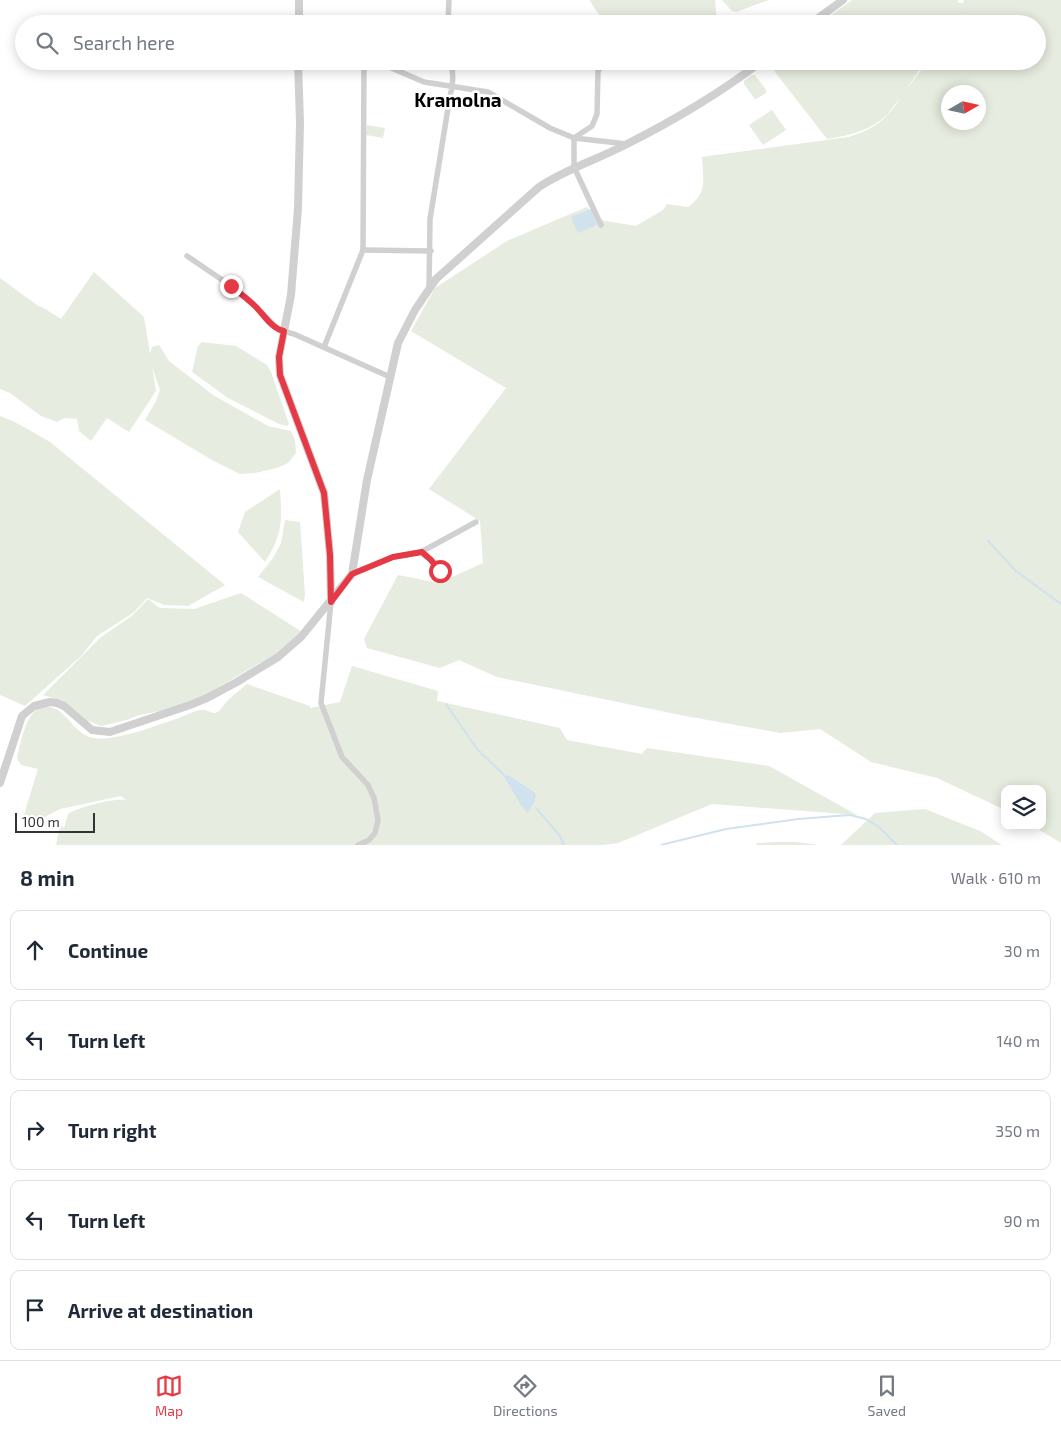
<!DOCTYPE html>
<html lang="en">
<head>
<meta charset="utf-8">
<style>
  body { margin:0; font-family:"Exo 2",sans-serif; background:#f6f6f7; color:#1f2937 }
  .controls { position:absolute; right:15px; bottom:15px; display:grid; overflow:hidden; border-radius:10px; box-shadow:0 2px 12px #0003 }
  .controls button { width:45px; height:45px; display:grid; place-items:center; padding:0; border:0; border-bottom:1px solid #e0e1e3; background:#fff; color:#1f2937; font:25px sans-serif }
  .compass { position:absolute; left:941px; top:85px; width:45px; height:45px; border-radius:50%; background:#fff; box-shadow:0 2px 12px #0003; rotate:81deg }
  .scale { position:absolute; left:15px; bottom:12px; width:80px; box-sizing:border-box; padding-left:5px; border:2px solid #333; border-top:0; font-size:14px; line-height:18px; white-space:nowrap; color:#333; -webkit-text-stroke:4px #fff; paint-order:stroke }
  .stop { position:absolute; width:15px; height:15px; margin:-11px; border:4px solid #e63946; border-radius:50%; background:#fff }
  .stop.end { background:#e63946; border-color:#fff; box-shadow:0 1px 5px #0008 }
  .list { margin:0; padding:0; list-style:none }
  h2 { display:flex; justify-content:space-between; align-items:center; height:65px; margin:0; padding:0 20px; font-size:21px }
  h2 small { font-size:16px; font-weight:400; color:#747a83 }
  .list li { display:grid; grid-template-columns:32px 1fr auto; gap:15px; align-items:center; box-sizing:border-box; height:80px; margin:0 10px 10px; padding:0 10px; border:1px solid #e0e1e3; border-radius:10px }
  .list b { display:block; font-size:19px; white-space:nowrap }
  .list em { font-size:16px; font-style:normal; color:#747a83 }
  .icon { flex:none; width:28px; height:28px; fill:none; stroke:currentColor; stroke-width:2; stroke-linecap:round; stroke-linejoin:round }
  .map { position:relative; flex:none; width:1061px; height:845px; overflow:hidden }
  .search { position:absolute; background:#fff; box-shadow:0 2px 12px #0003; left:15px; right:15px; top:15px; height:55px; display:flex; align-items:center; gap:12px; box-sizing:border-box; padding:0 18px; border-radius:28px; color:#747a83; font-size:19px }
  .sheet { height:515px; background:#fff }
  nav { display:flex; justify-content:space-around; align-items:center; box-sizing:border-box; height:70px; border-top:1px solid #e0e1e3; background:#fff; font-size:14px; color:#747a83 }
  nav a { display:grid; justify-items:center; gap:2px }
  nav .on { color:#e63946 }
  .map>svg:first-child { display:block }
  .green { fill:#e6ecdf; fill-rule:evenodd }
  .water { fill:#cfe2ee }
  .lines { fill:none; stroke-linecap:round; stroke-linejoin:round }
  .stream { stroke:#cfe2ee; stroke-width:2 }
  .minor { stroke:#d0d0d0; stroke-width:5.5 }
  .tertiary { stroke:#d0d0d0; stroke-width:8 }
  .route { stroke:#e63946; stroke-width:6 }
  .labels { text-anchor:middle; stroke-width:5; stroke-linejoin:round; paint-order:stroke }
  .quarter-label { font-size:19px; font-weight:bold; fill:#000; stroke:#fff }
</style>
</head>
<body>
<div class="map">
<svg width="1061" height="845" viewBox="0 0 1061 845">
  <rect width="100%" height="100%" fill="#fff"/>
  <g class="green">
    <path d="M 590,0 L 715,0 L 717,24 L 604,24 C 601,14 594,10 590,0 Z"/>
    <path d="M 722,0 L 769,0 L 736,12 L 732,11 Z"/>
    <path d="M 852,0 L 958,0 L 958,3 L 963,3 L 964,0 L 1061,0 L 1061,843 L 1033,826 L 1042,826 L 1042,789 L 1005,789 L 1005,810 L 937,778 L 871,762 L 820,729 L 781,733 L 685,716 L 497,677 L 459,660 L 440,668 L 367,648 L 364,639 L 398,575 L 439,583 L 483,563 L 480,521 L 429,489 L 506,388 L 411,331 L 435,288 L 507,241 L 587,207 L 600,220 L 636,226 L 663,210 L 667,204 L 688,207 C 708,193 703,179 702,157 L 849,137 C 875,128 884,122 899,100 C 895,103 891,110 887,115 C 871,130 849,136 827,139 L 768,63 L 771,61 L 925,61 L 906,90 L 928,61 L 1037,61 L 1037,24 L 955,24 L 962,13 L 951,24 L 819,24 ZM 948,92 L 978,92 L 978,122 L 948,122 Z"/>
    <path d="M 752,75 L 755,75 L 766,90 L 766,93 L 758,98 L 755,99 L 744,84 L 744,81 Z"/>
    <path d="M 772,110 L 786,130 L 763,145 L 749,125 Z"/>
    <path d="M 367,125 L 385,128 L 383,138 L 366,135 Z"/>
    <path d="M 94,272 L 144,317 L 150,354 L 152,347 L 159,345 L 169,361 L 213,395 L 268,426 L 291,431 L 295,440 L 296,453 L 288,463 L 277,468 L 255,473 L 240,474 L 212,460 L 145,420 L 156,401 L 160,390 L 152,367 L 156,391 L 129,432 L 107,418 L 91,441 L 79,431 L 77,419 L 65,418 L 57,422 L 41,416 L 10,393 L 0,389 L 0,278 L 37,305 L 47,310 L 61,319 Z"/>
    <path d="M 202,342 L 236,346 L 267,365 L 271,372 L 289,424 L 287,426 L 279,424 L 228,398 L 192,372 L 198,346 Z"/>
    <path d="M 0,416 L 15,422 L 50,442 L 225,585 L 188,606 L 164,605 L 147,598 L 133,613 L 97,636 L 81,656 L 25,706 L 0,695 Z"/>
    <path d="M 280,489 C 282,521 283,534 265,562 L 238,532 L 245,512 Z"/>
    <path d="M 285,520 L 300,522 L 305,595 L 304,602 L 258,577 L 273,558 L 281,543 Z"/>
    <path d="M 241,593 L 302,632 L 275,654 L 207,694 L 166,710 L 139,715 L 127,720 L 101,726 L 83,719 L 63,701 L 43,695 L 100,638 L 133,615 L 148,599 L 160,608 L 194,609 Z"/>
    <path d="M 352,666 L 438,691 L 437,701 L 560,728 L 567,740 L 642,754 L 647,748 L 769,766 L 857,815 L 712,804 L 618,843 L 604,845 L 56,845 L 60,824 L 64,828 L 68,814 C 78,807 114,798 126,800 L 121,796 L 60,809 L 37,821 L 29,822 L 23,818 L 38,769 L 21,765 L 17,758 C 20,745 26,712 40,708 C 64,700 71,734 93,738 C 115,742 157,725 179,718 C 186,715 193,711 201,710 C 206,709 210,713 215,713 L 219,711 L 229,699 L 247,684 L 310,706 L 310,708 L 340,702 Z"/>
    <path d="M 925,809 L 980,831 L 1002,845 L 841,845 L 875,813 Z"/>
    <path d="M 777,842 L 796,842 L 819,845 L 756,845 L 757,843 Z"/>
  </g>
  <g class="water">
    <path d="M 591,209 L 597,225 L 578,233 L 571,217 Z"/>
    <path d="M 508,775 L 534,792 L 536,795 L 534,802 L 528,813 L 522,807 L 505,778 Z"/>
  </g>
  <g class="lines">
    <g class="stream">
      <path d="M 988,541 L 1016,571 L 1061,604"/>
      <path d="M 446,704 L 477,749 L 506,777"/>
      <path d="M 536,808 L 560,836 L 564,845"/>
      <path d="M 661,845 L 726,829 L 798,819 L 850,815 L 866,819 L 879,827 L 897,845"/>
    </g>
    <g class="minor">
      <path d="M 448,24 L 449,0"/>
      <path d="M 371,61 L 380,63 L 424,82 L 488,92 L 550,128 L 574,138 L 627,144"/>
      <path d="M 298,64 L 325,61"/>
      <path d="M 601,225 L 574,167 L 574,138 L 592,126 L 597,114 L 598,71 L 604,61"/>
      <path d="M 363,250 L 431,251"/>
      <path d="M 187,256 L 231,286 L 257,308 L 279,330 L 294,334 L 390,377"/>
      <path d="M 429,287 L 430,219 L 450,96 C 454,83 453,74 451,61"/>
      <path d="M 324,347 L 363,250 L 364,61"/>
      <path d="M 421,552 L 431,560 L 440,571"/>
      <path d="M 352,574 L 393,557 L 421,552 L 476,522"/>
      <path d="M 331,602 L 321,703 L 342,757 L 368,785 L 374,798 L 378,820 L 375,833 L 369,840 L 358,845"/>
    </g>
    <g class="tertiary">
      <path d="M 299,24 L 299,0"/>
      <path d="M 810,24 L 843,0"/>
      <path d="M 298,61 L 300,123 L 298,208 L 291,295 L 279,357 L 280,375 L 324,493 L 330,555 L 331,602"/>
      <path d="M 0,783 L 22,716 L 34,706 L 50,702 L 57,703 L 64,706 L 92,730 L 110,732 L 190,705 L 207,698 L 237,682 L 278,657 L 301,637 L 352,574 L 367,480 L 398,343 L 415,310 L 436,279 L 539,187 C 566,169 596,160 625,145 C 673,121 719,94 762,61"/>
    </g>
  </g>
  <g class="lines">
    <path class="route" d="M 231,286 C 240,293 248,299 256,307 C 264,315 272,329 284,331 L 279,357 L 280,375 L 324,493 L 330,555 L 331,602 L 352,574 L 393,557 L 422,552 L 431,560 L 440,571"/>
  </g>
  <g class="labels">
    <g class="quarter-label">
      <text x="458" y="107">Kramolna</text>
    </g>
  </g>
</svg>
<div class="controls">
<button><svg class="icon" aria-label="layers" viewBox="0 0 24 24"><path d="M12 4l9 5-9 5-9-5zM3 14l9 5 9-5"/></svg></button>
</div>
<svg class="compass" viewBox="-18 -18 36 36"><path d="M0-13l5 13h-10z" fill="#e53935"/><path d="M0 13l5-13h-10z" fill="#747a83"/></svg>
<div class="scale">100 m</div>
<div class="stop" style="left:440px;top:571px"></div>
<div class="stop end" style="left:231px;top:286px"></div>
<div class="search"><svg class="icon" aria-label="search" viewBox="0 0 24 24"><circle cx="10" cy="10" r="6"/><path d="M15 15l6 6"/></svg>Search here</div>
</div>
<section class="sheet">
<h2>8 min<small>Walk · 610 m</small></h2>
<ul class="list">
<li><svg class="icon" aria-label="ahead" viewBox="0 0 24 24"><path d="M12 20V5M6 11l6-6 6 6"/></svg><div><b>Continue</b></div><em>30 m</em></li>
<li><svg class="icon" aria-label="left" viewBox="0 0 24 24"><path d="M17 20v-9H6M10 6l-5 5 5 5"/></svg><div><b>Turn left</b></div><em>140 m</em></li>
<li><svg class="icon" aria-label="right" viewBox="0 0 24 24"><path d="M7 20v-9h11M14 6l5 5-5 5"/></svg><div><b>Turn right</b></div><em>350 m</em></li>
<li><svg class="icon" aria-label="left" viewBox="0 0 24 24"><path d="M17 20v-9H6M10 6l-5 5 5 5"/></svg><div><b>Turn left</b></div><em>90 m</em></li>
<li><svg class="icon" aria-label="arrive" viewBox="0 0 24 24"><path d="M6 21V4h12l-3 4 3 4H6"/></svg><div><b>Arrive at destination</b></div></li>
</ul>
</section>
<nav>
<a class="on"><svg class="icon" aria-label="map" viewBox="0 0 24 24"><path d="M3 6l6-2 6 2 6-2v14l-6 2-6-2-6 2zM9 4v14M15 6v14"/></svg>Map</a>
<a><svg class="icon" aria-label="directions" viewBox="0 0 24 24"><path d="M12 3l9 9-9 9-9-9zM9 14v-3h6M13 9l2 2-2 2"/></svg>Directions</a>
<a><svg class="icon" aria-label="saved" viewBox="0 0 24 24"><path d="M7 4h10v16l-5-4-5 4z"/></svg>Saved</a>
</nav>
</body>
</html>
